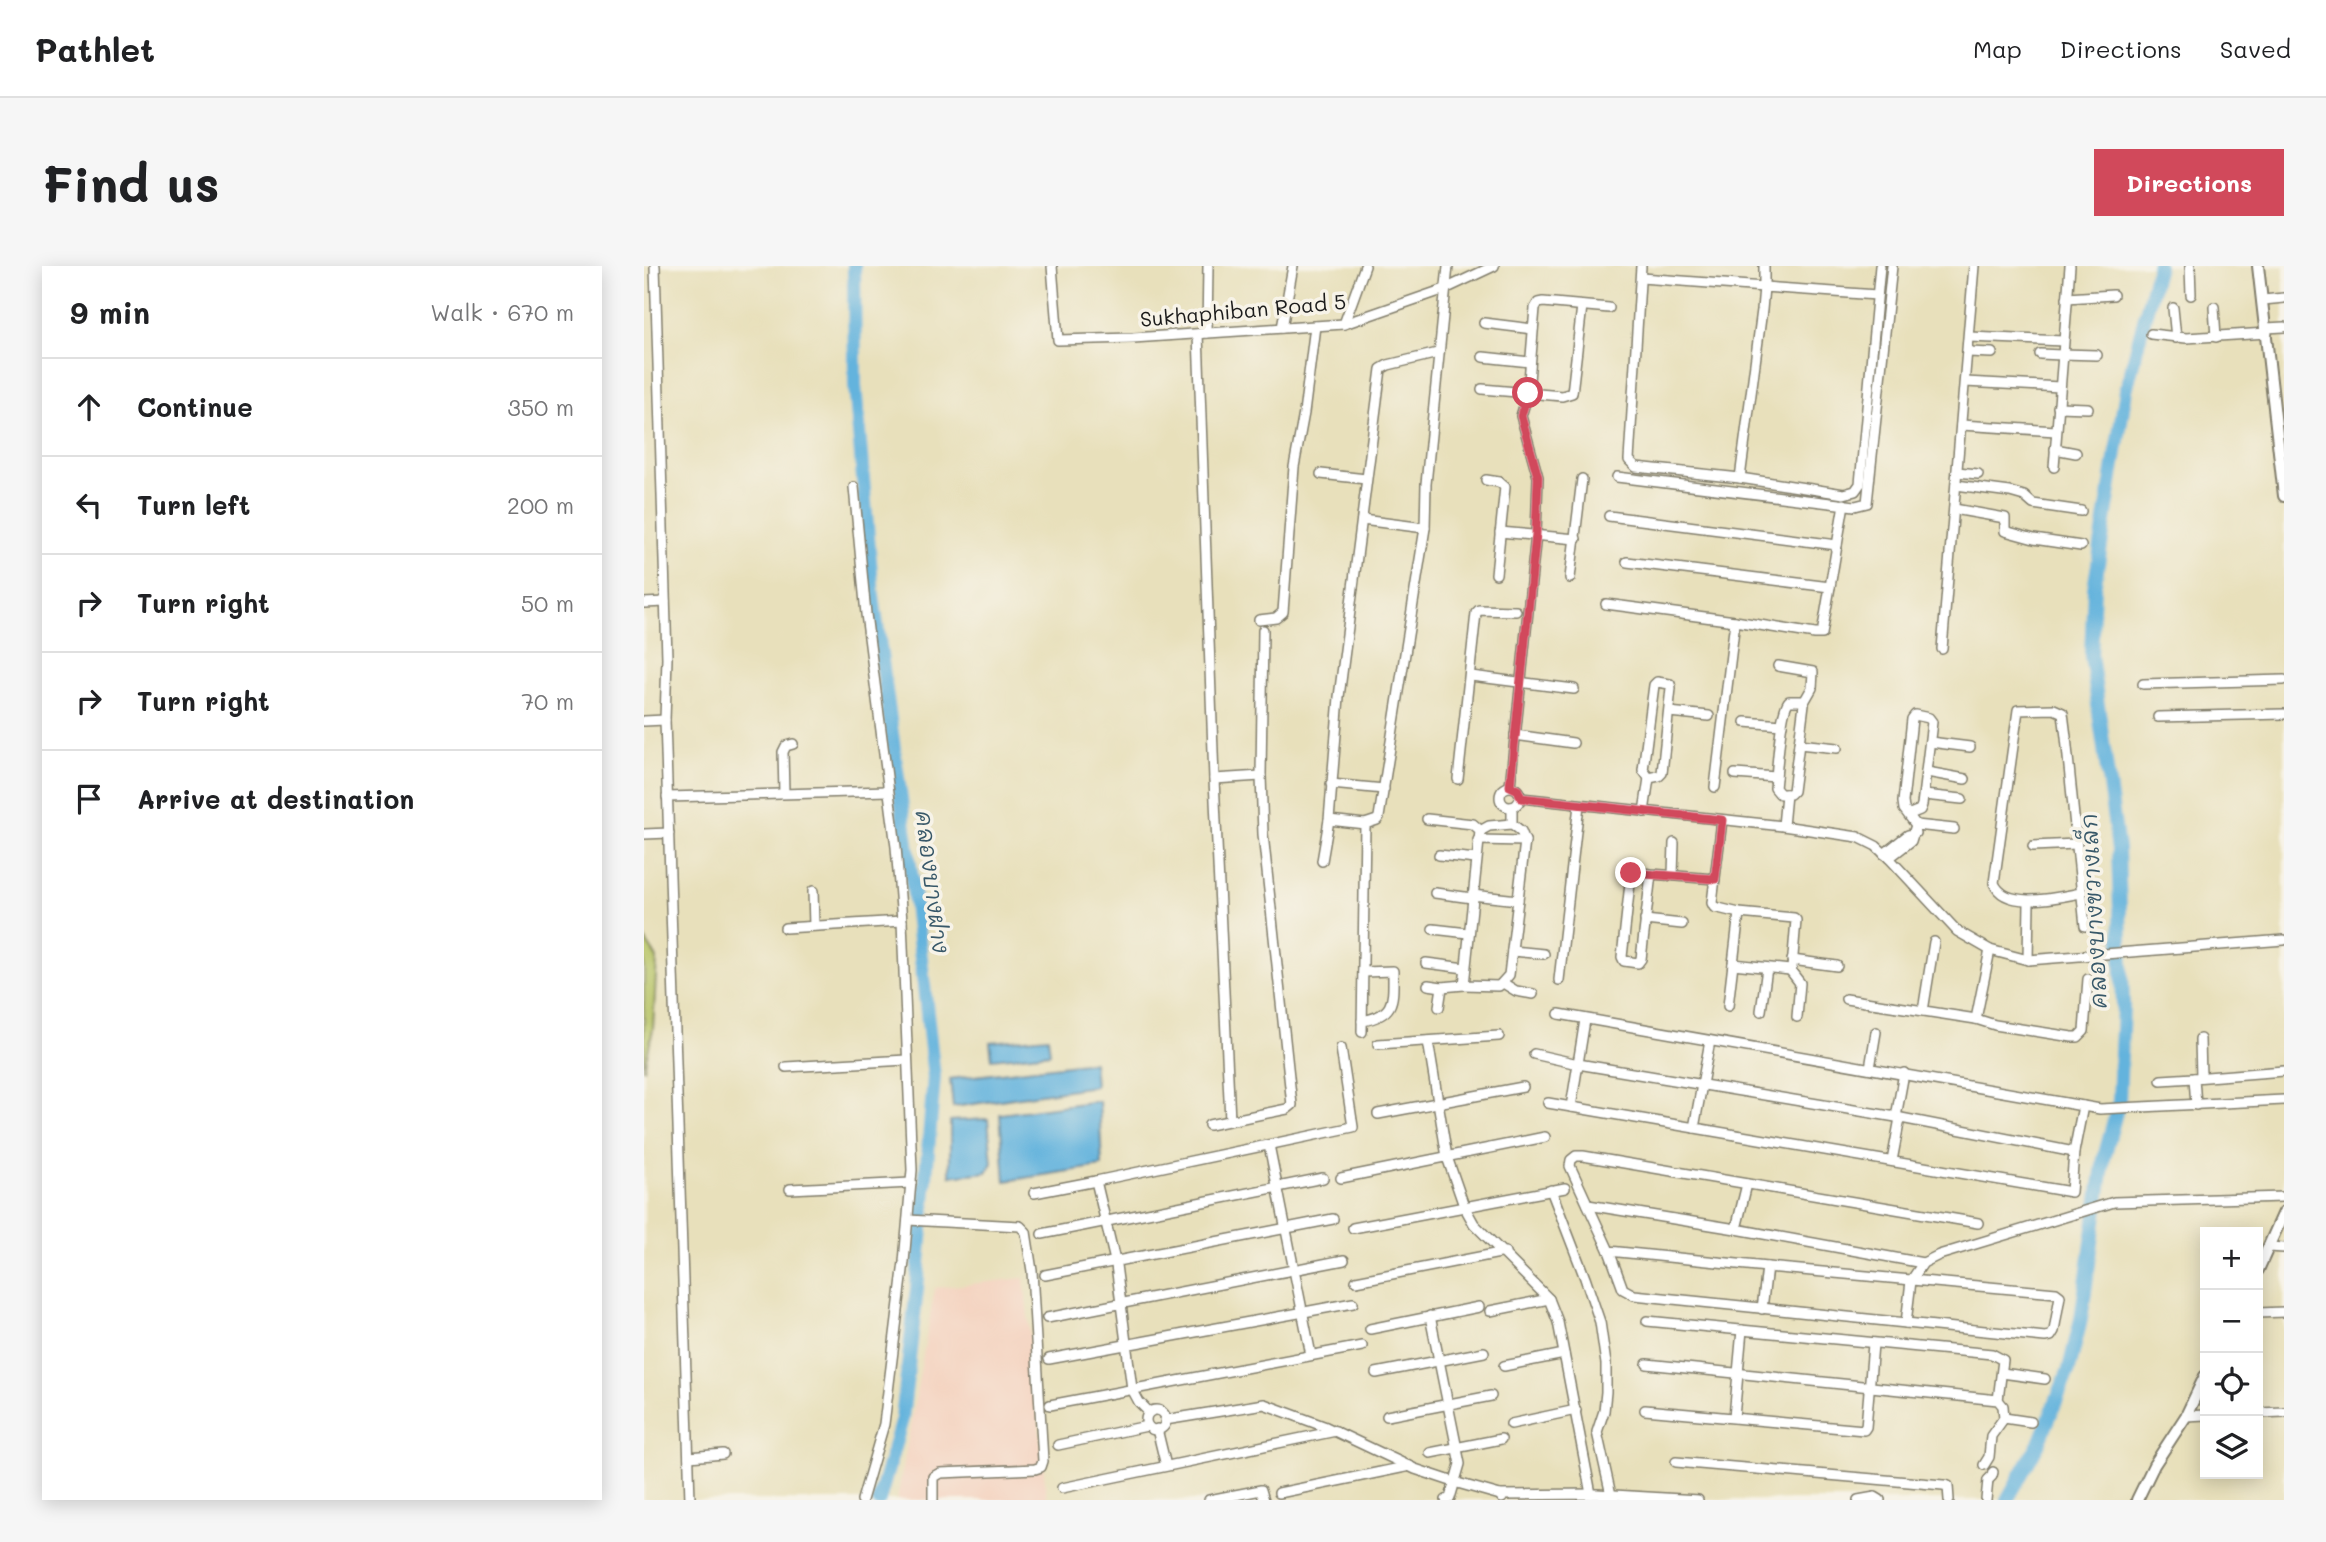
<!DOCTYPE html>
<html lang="en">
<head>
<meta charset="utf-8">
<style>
  body { margin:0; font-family:Mali,"Playpen Sans Thai",sans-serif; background:#f6f6f6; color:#202124 }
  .controls { position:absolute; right:21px; bottom:21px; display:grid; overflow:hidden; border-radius:0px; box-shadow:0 4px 18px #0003 }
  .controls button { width:63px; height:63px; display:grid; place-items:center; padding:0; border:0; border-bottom:2px solid #e0e0e0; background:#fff; color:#202124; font:35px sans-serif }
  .stop { position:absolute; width:21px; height:21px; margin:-16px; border:5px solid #d1495b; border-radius:50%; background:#fff }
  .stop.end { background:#d1495b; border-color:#fff; box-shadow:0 2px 7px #0008 }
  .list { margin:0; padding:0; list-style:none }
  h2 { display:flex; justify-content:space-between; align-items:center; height:91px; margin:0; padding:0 28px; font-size:30px }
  h2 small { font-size:23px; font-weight:400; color:#757577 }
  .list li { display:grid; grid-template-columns:46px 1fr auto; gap:21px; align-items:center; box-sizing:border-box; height:98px; padding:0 28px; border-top:2px solid #e0e0e0 }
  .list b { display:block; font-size:26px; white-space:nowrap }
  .list em { font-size:23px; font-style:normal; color:#757577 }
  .icon { flex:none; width:38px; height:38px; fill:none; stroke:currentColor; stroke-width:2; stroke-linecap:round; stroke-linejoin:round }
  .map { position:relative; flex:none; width:1640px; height:1234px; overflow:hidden; border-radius:0px }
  header { display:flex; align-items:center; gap:42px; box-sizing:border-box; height:98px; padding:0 35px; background:#fff; border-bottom:2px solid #e0e0e0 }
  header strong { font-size:33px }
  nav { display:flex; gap:38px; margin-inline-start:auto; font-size:24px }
  .intro { display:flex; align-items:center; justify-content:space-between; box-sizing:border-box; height:168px; padding:0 42px }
  h1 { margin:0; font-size:49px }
  .button { padding:18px 32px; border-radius:0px; background:#d1495b; color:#fff; font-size:24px; font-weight:700 }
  main { display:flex; gap:42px; padding:0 42px }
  aside { flex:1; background:#fff; border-radius:0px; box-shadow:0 4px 18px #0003 }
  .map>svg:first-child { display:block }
  .built { fill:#f4d3c0 }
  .green { fill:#b8c567; stroke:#6a7042; stroke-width:2 }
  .water { fill:#63b3dd; stroke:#40687c; stroke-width:2 }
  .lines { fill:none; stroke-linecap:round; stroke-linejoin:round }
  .river { stroke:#63b3dd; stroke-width:14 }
  .minor-casing { stroke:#827e6c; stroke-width:12 }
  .tertiary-casing { stroke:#827e6c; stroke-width:14 }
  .minor { stroke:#fff; stroke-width:9 }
  .tertiary { stroke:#fff; stroke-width:10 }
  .route { stroke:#d1495b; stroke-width:9 }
  .labels { text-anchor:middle; stroke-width:7; stroke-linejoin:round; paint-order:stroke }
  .street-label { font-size:21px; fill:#1c1c1c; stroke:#f7f3e8 }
  .water-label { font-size:23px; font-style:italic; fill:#385869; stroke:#f7f3e8 }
</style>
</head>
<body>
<header>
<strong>Pathlet</strong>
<nav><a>Map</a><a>Directions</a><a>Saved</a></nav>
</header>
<div class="intro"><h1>Find us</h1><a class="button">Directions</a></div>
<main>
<aside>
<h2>9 min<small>Walk · 670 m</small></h2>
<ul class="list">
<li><svg class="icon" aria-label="ahead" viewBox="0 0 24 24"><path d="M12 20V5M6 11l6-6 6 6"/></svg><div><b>Continue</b></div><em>350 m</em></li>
<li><svg class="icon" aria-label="left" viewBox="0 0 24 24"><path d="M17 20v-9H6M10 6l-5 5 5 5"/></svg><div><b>Turn left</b></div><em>200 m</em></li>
<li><svg class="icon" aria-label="right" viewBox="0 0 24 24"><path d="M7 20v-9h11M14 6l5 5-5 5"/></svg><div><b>Turn right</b></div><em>50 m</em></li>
<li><svg class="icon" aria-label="right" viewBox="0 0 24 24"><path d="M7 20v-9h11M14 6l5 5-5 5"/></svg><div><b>Turn right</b></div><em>70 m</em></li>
<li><svg class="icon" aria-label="arrive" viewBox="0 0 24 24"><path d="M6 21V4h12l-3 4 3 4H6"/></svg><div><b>Arrive at destination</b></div></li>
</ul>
</aside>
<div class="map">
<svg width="1640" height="1234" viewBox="0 0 1640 1234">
  <rect width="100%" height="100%" fill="#f7f3e8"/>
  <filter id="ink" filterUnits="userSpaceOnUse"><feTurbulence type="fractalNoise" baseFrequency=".0143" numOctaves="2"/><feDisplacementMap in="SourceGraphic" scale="14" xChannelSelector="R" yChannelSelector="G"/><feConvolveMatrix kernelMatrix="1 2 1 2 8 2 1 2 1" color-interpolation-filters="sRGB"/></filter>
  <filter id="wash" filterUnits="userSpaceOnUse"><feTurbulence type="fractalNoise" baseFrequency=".00686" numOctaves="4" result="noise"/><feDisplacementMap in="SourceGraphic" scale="28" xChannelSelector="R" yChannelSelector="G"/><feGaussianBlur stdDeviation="1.57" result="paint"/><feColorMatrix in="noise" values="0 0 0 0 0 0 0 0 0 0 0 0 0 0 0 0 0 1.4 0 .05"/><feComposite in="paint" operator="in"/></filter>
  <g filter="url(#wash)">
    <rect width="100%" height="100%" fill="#e8e0bb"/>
    <path class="built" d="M 380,1012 L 403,1234 L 253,1234 L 291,1022 Z"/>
    <path class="green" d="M 0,672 L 13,692 L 9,763 L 0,804 Z"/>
    <g class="water">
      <path d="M 404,771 L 406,787 L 348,793 L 346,776 Z"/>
      <path d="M 449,796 L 451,820 L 309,841 L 306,813 Z"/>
      <path d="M 455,835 L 458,900 L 361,915 L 356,848 Z"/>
      <path d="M 344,853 L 348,897 L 343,906 L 306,910 L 306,855 Z"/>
    </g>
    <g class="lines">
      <g class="river">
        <path d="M 210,0 L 211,119 L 229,330 L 270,628 L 290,811 L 273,1023 L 258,1153 L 235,1234"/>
        <path d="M 1363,1234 L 1396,1175 L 1425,1103 L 1437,1053 L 1460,892 L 1475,835 L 1479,739 L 1474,583 L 1447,389 L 1450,323 L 1482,124 L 1514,0"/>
      </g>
    </g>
  </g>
  <g filter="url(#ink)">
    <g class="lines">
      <defs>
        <g id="minor">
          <path d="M 11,0 L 23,392 L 21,454 L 46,1234"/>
          <path d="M 408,0 L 414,74 L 489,72 L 700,58 L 801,23 L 850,0"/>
          <path d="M 997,0 L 985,194 L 992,201 L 1096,212 L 1200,228 L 1211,225 L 1216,218 L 1236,0"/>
          <path d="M 1546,0 L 1547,29"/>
          <path d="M 997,12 L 1120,21 L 1120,0"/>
          <path d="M 1423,32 L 1469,29"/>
          <path d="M 1619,34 L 1640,32"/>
          <path d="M 1570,41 L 1572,71"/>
          <path d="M 1529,42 L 1532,72"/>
          <path d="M 840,57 L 889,63"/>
          <path d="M 700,58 L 721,0"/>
          <path d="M 638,62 L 649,0"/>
          <path d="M 1622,62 L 1640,61"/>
          <path d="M 563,67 L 564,0"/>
          <path d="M 554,68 L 570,513 L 586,854"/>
          <path d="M 1507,68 L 1542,72 L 1623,67"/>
          <path d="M 1325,71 L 1419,75"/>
          <path d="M 1324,86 L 1348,87"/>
          <path d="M 1396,88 L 1418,89"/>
          <path d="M 1418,88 L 1453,89"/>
          <path d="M 839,91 L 886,96"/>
          <path d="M 1321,116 L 1416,121"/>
          <path d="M 838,123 L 918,130 L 928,127 L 938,40"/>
          <path d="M 1414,141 L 1444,142"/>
          <path d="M 1317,159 L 1412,165"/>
          <path d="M 1411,183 L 1432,187"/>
          <path d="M 1410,201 L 1426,0"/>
          <path d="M 1313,206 L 1334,208"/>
          <path d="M 677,208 L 722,213"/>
          <path d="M 973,211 L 1211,240 L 1223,237 L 1248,0"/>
          <path d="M 1096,212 L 1118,44 L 1120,21 L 1233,29"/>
          <path d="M 842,214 L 855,216 L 861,221 L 852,308"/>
          <path d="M 1312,219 L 1366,226 L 1380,230 L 1389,238 L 1437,245"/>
          <path d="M 210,221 L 222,348 L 252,581 L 258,655 L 268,904 L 260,996 L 240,1158 L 218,1234"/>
          <path d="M 1310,243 L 1361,252 L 1361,265 L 1390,273 L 1437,280"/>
          <path d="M 965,250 L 1193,279"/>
          <path d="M 718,254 L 781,262"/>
          <path d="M 856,266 L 932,273"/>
          <path d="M 983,296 L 1186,321"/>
          <path d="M 926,312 L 938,213"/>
          <path d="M 0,337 L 21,336"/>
          <path d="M 962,338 L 1091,355 L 1171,368 L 1178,368 L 1200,238"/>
          <path d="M 615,354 L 632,352 L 639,346 L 650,201 L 660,147 L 671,60"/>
          <path d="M 1298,383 L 1330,0"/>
          <path d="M 1134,400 L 1169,406 L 1168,422 L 1160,436"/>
          <path d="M 827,410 L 930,423"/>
          <path d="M 1013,416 L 1026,418 L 1027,422 L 1018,507 L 1015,510 L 1005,512 L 999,504 L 1010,419 Z"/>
          <path d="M 1499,418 L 1640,414"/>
          <path d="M 1145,435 L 1157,435 L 1160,438 L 1149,525 L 1146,528 L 1136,528 L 1131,522 C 1133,506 1136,444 1145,435 Z"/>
          <path d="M 1025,446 L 1065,450"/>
          <path d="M 1514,451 L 1640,448"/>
          <path d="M 0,455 L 21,454"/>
          <path d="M 1101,456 L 1138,459"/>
          <path d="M 871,469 L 929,477"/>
          <path d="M 1286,476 L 1326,481"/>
          <path d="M 1155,478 L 1193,482"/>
          <path d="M 1283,506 L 1321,513"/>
          <path d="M 1091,508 L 1132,511"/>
          <path d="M 570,513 L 617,510"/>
          <path d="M 814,513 L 832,347 L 835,344 L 872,345"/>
          <path d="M 687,518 L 740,523"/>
          <path d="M 866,520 L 892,268 L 894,211 L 877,150 L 884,127 L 891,42 L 894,37 L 899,36 L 965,42"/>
          <circle cx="866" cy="531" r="10"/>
          <path d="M 1071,521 L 1091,355"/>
          <path d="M 140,527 L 139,486 L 142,480 L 149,478"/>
          <path d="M 1280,529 L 1318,533"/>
          <path d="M 23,531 L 244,525"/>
          <path d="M 877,532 L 1139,560 L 1214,571 L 1232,580 L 1245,592 L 1313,665 L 1346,684 L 1384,694 L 1640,674"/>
          <path d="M 868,541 L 868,558 L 877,565 L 881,575 L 865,709 L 855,720 L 820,719 L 836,565 L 845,560 L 868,558"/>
          <path d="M 1000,546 L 1005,512"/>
          <path d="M 1266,548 L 1276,544 L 1278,539 L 1288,456 L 1285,452 L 1271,449 L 1268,453 L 1259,536 L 1260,543 L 1272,559"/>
          <path d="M 783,553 L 829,558 L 837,565"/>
          <path d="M 685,554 L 721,558 L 733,554 L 735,551 L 781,262 L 782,218 L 804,0"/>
          <path d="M 1078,554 L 1068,637 L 1070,641 L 1095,647 L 1150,652 L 1152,654 L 1148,702 L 1146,704 L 1089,698"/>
          <path d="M 1139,560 L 1142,528"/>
          <path d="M 0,568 L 25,567"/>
          <path d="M 834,574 L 881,575"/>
          <path d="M 1389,580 L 1432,578"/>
          <path d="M 1240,588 L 1264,569 L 1271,567"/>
          <path d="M 795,589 L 832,593"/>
          <path d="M 1245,592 L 1267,575 L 1272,559 L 1310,563"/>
          <path d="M 678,595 L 685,554 L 695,431 L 737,103 L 744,99 L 794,87"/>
          <path d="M 1007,608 L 989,606 L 987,608 L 978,691 L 980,695 L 994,697 L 997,693 L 1007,608 L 1071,613"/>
          <path d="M 1029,609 L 1030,577"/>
          <path d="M 169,625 L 170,660"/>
          <path d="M 791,627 L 828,632"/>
          <path d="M 1437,627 C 1415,631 1361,645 1350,617 L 1374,444 L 1410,443 L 1419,447 L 1422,471 L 1441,660"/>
          <path d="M 828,629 L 874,634"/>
          <path d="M 1001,654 L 1038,658"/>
          <path d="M 141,662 L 258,655"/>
          <path d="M 789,663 L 824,667"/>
          <path d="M 868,685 L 900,688"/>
          <path d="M 1148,694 L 1193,700"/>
          <path d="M 1384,694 L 1385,636"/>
          <path d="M 782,697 L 821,702"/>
          <path d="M 1146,704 L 1156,717 L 1153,751"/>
          <path d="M 915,714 L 935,539"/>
          <path d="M 859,717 L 872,725 L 889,728"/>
          <path d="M 784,719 L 798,721 L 820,719"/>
          <path d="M 1202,733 L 1332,753 L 1351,759 L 1428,771 L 1434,771 L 1440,765 L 1444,713"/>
          <path d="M 1084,740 L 1095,647"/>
          <path d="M 795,741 L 798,721"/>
          <path d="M 1117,745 L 1123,702"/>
          <path d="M 1279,745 L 1290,676"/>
          <path d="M 915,748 L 1456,843 L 1640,834"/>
          <path d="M 1332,753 L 1346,684"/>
          <path d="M 718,755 C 752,749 749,734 749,705 L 719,706"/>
          <path d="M 718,766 L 721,558"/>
          <path d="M 1556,773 L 1557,811"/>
          <path d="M 784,775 L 803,891 L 820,940 L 830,958 L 905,1033 L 914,1056 L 947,1228"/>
          <path d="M 734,778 L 855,770"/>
          <path d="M 890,788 L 934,798 L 1252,851 L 1430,886"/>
          <path d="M 142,801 L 262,794"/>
          <path d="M 1226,802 L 1232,766"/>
          <path d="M 1517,814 L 1550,812"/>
          <path d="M 904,837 L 1427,926 L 1430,886 L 1439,840"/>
          <path d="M 1552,839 L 1550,812 L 1640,805"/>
          <path d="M 927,841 L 941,754"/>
          <path d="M 734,848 L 879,821"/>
          <path d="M 1252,851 L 1260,807"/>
          <path d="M 565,859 L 643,843 L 648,839 L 619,568 L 617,510 L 619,364"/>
          <path d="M 1050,862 L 1066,775"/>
          <path d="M 625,879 L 667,1089"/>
          <path d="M 1248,895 L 1256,852"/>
          <path d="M 697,912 L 901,871"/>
          <path d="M 146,923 L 267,917"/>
          <path d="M 907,924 L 941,1012 L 956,1056 L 962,1098 L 962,1126 L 960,1145 L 953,1166 L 967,1229"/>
          <path d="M 390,927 L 452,915"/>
          <path d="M 944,939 L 1092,963 L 1279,997"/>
          <path d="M 264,954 L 376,960 L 382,966 L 388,1005 L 399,1195 L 397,1201 L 391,1203 L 296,1207 L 289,1211 L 289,1234"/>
          <path d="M 709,962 L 921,922"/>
          <path d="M 1092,963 L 1103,918"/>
          <path d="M 398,968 L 679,912"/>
          <path d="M 1625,981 L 1640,982"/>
          <path d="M 965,985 L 979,1023 L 990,1029 L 1262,1057 L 1267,1015 L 1279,997 L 1295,989 L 1470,936 L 1640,931"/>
          <path d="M 401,1009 L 689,953"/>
          <path d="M 712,1015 L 861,986"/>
          <path d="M 1118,1043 L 1123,1001"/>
          <path d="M 846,1045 L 905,1033"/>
          <path d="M 1614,1047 L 1640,1046"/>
          <path d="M 786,1050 L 816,1198 L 806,1232 L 802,1234"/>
          <path d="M 403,1052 L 700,994"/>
          <path d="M 1003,1055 L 1348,1088 L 1359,1094 L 1354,1134"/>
          <path d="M 1262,1057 L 1401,1071 L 1407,1070 L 1410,1065 L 1416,1030 L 1412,1027 L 1123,1001 L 965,985 L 926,900 L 927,894 L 932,890 L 939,890 L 1334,957"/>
          <path d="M 726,1063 L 835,1041"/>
          <path d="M 405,1093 L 709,1037"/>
          <path d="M 1003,1098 L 1354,1134 L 1359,1140 L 1360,1152 L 1347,1170 L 1345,1191 L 1340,1199"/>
          <path d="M 860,1100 L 920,1088"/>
          <path d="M 732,1107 L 840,1086"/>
          <path d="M 1358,1107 L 1401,1113"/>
          <path d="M 406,1139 L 718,1080"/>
          <path d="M 1001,1144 L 1220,1164 L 1222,1161 L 1229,1078"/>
          <circle cx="512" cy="1154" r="10"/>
          <path d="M 505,1146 L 495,1136 L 488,1123 L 472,999 L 452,915 L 709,861 L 697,782"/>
          <path d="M 1614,1147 L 1640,1146"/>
          <path d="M 743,1150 L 847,1130"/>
          <path d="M 1542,1150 L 1561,1149"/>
          <path d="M 1090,1151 L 1098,1064"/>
          <path d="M 1360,1152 L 1387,1156"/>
          <path d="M 521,1154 L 620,1138 L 682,1161 L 771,1203 L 810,1216 L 856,1229"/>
          <path d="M 867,1158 L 932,1144"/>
          <path d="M 513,1163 L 522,1200"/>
          <path d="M 414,1179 L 503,1160"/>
          <path d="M 786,1187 L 857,1173"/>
          <path d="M 45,1191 L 79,1188"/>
          <path d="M 1032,1196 L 1299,1219 L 1304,1220 L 1305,1234"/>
          <path d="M 418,1222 L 692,1165"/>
          <path d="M 635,1227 L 766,1200"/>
          <path d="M 858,1232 L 856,1229 L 953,1228 L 1054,1234"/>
          <path d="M 565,1234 L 617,1224 L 620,1234"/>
          <path d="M 1214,1234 L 1231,1231 L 1236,1234"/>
          <path d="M 1342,1234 L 1344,1214 L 1348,1210 L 1349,1206"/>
        </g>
        <g id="tertiary">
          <path d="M 1614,0 L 1640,230"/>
          <path d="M 1614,1004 L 1640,946"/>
          <path d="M 1493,1234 L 1510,1199 L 1542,1150 L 1561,1110"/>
        </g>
      </defs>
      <use href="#minor" class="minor-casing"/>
      <use href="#tertiary" class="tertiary-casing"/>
      <use href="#minor" class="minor"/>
      <use href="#tertiary" class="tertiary"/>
    </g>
  </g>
  <g class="lines" filter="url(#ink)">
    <path class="route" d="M 884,127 L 877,150 L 894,211 L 892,268 L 866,520 L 874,524 L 877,532 L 1078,554 L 1071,613 L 987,607"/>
  </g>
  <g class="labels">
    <g class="street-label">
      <text transform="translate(599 45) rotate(-5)" y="7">Sukhaphiban Road 5</text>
    </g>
    <g class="water-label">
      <text transform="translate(288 616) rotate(83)" y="8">คลองบางฝาง</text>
      <text transform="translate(1450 645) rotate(-93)" y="8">คลองบางขวางเล็ก</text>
    </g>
  </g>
</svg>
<div class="controls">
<button>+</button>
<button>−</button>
<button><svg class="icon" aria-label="locate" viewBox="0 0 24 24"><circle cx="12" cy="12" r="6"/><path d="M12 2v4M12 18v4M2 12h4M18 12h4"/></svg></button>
<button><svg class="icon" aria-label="layers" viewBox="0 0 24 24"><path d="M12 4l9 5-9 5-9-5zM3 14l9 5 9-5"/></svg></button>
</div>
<div class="stop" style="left:884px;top:127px"></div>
<div class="stop end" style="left:987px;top:607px"></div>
</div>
</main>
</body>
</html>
